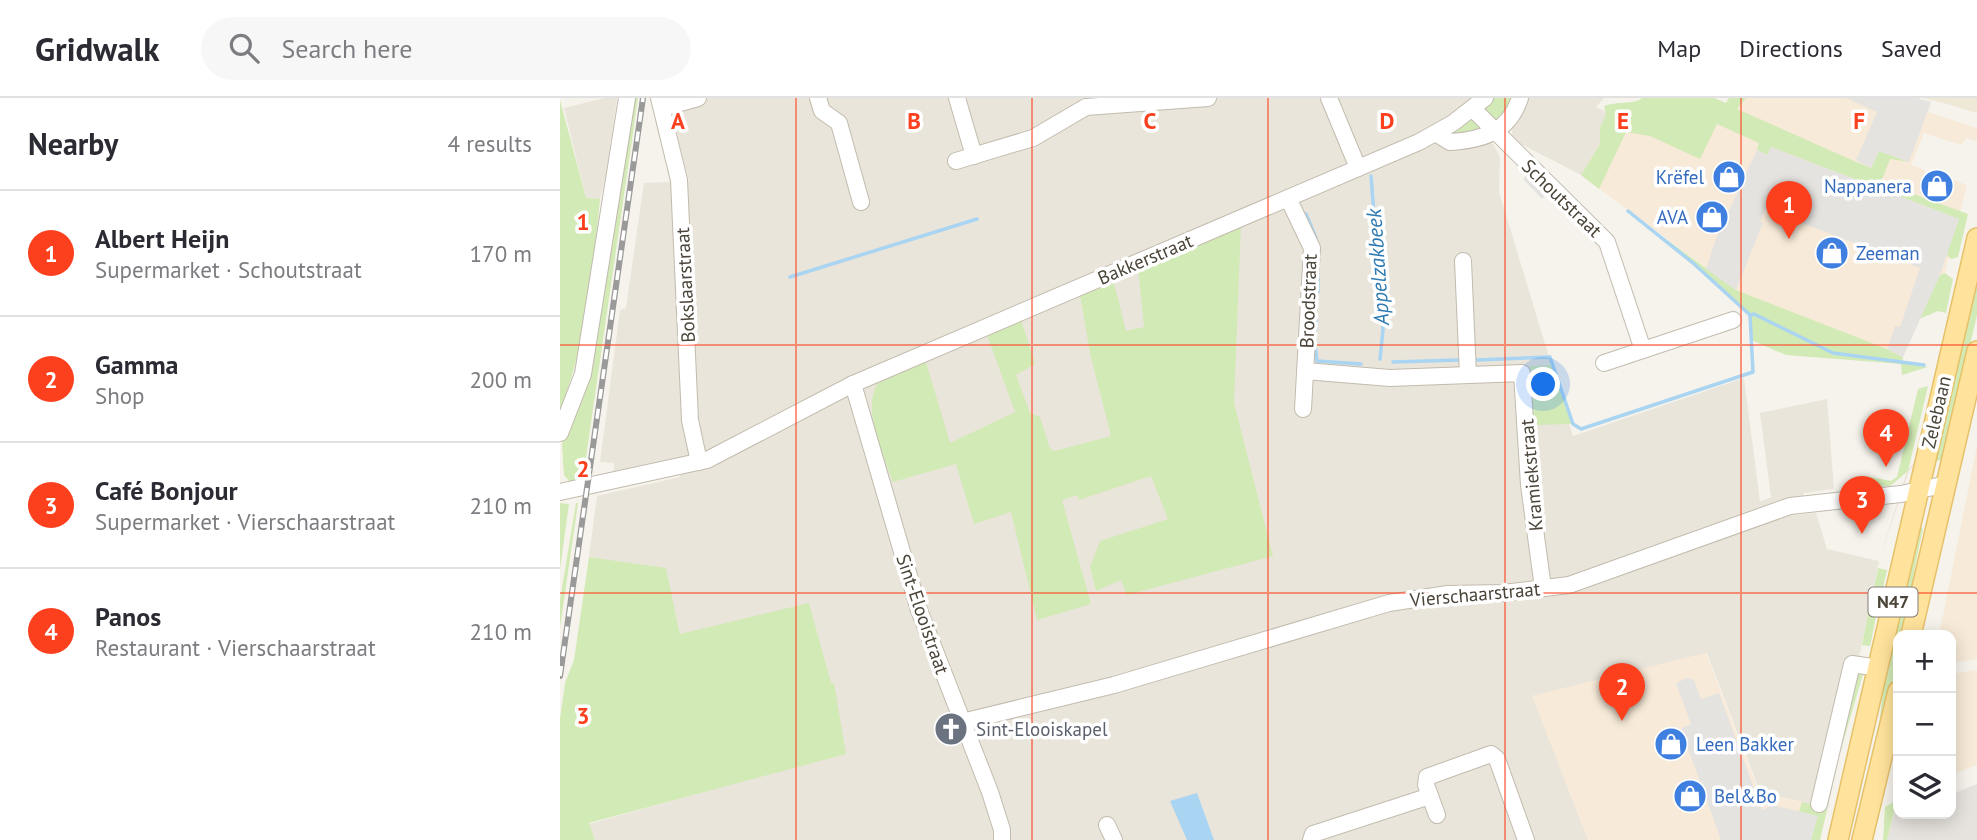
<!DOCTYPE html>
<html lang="en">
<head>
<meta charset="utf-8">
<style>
  body { margin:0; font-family:"PT Sans",sans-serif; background:#f7f7f7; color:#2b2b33 }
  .controls { position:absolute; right:21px; bottom:21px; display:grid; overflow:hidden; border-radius:14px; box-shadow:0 4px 18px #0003 }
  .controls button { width:63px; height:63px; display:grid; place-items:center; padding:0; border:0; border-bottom:2px solid #e1e1e2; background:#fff; color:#2b2b33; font:35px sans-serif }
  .you { position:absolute; left:984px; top:287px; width:24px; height:24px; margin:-18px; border:5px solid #fff; border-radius:50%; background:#1a73e8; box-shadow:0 0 0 10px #1a73e833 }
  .badge { display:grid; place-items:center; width:46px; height:46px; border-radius:50%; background:#fc3f1d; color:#fff; font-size:23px; font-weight:700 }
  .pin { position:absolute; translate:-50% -58px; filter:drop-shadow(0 2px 4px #0008) }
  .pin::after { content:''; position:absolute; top:37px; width:24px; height:21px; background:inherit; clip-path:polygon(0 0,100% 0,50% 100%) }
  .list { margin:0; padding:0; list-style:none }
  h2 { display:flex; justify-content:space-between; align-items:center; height:91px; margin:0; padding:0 28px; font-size:30px }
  h2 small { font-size:23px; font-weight:400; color:#7c7c81 }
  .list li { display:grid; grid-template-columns:46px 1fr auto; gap:21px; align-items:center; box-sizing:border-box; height:126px; padding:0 28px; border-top:2px solid #e1e1e2 }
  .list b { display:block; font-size:26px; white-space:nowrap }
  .list p { margin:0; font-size:23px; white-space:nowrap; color:#7c7c81 }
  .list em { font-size:23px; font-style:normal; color:#7c7c81 }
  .icon { flex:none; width:38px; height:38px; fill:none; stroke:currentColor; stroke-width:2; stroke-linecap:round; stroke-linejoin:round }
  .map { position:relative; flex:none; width:1417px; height:742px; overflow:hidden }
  header { display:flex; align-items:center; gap:42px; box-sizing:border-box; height:98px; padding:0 35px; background:#fff; border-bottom:2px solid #e1e1e2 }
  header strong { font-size:33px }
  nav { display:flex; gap:38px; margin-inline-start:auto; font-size:24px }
  .search { width:490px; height:63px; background:#f7f7f7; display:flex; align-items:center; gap:18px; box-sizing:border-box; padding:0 24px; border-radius:38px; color:#7c7c81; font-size:26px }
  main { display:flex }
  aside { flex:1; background:#fff }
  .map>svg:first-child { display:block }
  .residential { fill:#eae5da }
  .commercial { fill:#f7ead8 }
  .industrial { fill:#e6e2dd }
  .education { fill:#efe8d6 }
  .green { fill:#d2eab5 }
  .parking { fill:#e5e3e0 }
  .water { fill:#a9d4f2 }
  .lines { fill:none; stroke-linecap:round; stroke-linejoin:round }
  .stream { stroke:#a9d4f2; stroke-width:3.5 }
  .minor-casing { stroke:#c2bbae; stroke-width:18 }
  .major-casing { stroke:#e6c16a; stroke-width:22 }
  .minor { stroke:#fff; stroke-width:16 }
  .major { stroke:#ffe39c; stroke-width:19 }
  .rail-casing { stroke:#9a9a9a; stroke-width:6 }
  .rail { stroke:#fff; stroke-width:3.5; stroke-dasharray:10; stroke-linecap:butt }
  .grid { fill:none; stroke:#fc3f1d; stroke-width:2; stroke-opacity:0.55 }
  .labels { text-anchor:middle; stroke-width:7; stroke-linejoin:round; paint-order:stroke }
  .shield { fill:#fff; stroke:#817c74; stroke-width:2 }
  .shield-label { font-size:18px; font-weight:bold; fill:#4b4439 }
  .shop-label { font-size:19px; fill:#366cbe; stroke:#fff; text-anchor:end }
  .street-label { font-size:19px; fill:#4b4439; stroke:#fff }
  .worship-label { font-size:19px; fill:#5b616d; stroke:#fff; text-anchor:start }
  .water-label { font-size:21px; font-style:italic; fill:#2e7ab2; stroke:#fff }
  .grid-label { font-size:23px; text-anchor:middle; font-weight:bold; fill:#fc3f1d; stroke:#fff; stroke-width:7; stroke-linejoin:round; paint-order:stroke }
</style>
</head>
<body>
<header>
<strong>Gridwalk</strong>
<div class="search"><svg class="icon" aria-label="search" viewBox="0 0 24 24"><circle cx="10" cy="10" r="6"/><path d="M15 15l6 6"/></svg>Search here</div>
<nav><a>Map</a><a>Directions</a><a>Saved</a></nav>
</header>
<main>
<aside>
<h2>Nearby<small>4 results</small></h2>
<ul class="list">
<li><span class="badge">1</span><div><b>Albert Heijn</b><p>Supermarket · Schoutstraat</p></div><em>170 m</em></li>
<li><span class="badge">2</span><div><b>Gamma</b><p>Shop</p></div><em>200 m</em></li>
<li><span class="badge">3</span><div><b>Café Bonjour</b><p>Supermarket · Vierschaarstraat</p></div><em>210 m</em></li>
<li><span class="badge">4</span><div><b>Panos</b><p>Restaurant · Vierschaarstraat</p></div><em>210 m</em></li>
</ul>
</aside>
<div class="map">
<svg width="1417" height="742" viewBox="0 0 1417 742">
  <rect width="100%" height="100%" fill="#f6f3ec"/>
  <g class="residential">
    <path d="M 45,0 L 57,0 L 46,77 L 40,101 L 26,100 L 4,10 Z"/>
    <path d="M 114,0 L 1044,0 L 1036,9 L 1052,17 L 1040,46 L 1021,77 L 957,44 L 951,38 L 953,30 L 932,44 L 940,59 L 939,94 L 1013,338 L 1184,280 L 1200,404 L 1211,399 L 1200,315 L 1267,301 L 1274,391 L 1244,395 L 1235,417 L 1256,415 L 1267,451 L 1319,463 L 1347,373 L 1417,293 L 1417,297 L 1349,373 L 1319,463 L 1268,710 L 1200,694 L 1147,555 L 973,598 L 1028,742 L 35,742 L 29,726 L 269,659 L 273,585 L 120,536 L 106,471 L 29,459 L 37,398 L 120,379 L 116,360 L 54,373 L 54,365 L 40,364 L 60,212 L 66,210 L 84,85 L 129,83 L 113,20 L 116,14 Z"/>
  </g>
  <g class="commercial">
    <path d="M 1180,0 L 1357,0 L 1371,4 L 1368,14 L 1417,30 L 1417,43 L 1407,40 L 1401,47 L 1364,35 L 1351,67 L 1365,72 L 1364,78 L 1386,85 L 1389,80 L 1407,87 L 1385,175 L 1377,183 L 1343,259 L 1176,192 L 1021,77 L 1040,46 L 1052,17 L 1133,47 Z"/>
    <path d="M 1417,348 L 1417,561 L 1391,565 L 1391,537 L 1379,537 Z"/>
    <path d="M 1146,555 L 1199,694 L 1268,710 L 1260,742 L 1028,742 L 972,598 Z"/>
    <path d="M 1417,572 L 1417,667 L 1391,677 L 1391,576 Z"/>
  </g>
  <path class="industrial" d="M 1417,686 L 1417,742 L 1327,742 L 1336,709 L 1338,708 L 1338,716 L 1391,716 L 1391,689 L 1395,695 Z"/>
  <path class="education" d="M 1363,0 L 1417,0 L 1417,15 L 1387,6 Z"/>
  <g class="green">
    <path d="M 71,0 L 78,0 L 22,387 L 9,383 L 4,377 L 2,347 Z"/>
    <path d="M 933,0 L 957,0 L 941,28 L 924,15 L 926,7 Z"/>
    <path d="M 1082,0 L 1154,0 L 1166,5 L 1169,0 L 1186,0 L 1177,11 L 1294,63 L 1311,70 L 1319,53 L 1349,64 L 1330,61 L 1321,84 L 1408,116 L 1398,159 L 1391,161 L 1386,156 L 1399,121 L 1211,49 L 1207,57 L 1197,52 L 1199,45 L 1157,26 L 1140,61 L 1090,38 L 1066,34 L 1039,91 L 1021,77 L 1040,46 L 1040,30 L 1046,17 L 1044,8 C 1057,3 1074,7 1082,0 Z"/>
    <path d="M 0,2 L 26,100 L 40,101 C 33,172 26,246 0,313 Z"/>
    <path d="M 911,20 L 929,34 L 885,38 Z"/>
    <path d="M 681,127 L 674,305 L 713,458 L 567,497 L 561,482 L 536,493 L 530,469 L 540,443 L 608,421 L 591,378 L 519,402 L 517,397 L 502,402 L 531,506 L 477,522 L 451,414 L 414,426 L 396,366 L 333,384 C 324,358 301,311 318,285 L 366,264 L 390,345 L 455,314 L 427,237 L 461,222 L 475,266 L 456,277 L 470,315 L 480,319 L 490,351 L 495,353 L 551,338 L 530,255 L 520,197 L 554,185 L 566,233 L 584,229 L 578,170 Z"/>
    <path d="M 1092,131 L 1176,192 L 1327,251 L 1343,259 L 1342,264 L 1368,269 L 1342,277 L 1341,266 L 1226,257 L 1191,242 L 1190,217 Z"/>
    <path d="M 1417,172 L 1417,217 L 1384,360 L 1378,363 L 1375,361 Z"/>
    <path d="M 1385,175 L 1393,181 L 1386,215 L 1378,213 L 1359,221 L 1380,177 Z"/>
    <path d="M 993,267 L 1013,326 L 972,327 L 970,268 Z"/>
    <path d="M 1368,288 L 1348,373 L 1330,388 L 1299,389 L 1297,387 L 1306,386 L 1306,378 L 1331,383 L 1337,379 L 1358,291 Z"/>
    <path d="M 0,405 L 9,406 L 0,471 Z"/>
    <path d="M 16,405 L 18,405 L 0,530 L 0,502 Z"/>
    <path d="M 1360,428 L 1363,431 C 1354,466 1351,502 1343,537 L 1338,537 L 1338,560 L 1296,742 L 1292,742 L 1320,621 L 1324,577 Z"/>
    <path d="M 29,459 L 106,470 L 120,536 L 249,505 L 271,585 L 274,585 L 286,656 L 29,725 L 35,742 L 0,742 L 0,621 L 5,585 L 14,562 Z"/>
    <path d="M 1318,470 L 1327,472 L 1318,511 L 1310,509 Z"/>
    <path d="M 1308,516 L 1316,519 L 1310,548 L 1302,547 Z"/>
    <path d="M 1295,574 L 1303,576 L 1279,658 L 1260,742 L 1251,742 L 1257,718 L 1239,714 L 1242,704 L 1260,708 Z"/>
    <path d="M 1337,702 L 1327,742 L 1323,742 L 1325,709 Z"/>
  </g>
  <g class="parking">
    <path d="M 1286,0 L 1357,0 L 1371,4 L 1349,64 L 1319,53 L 1311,70 L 1296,62 L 1317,14 Z"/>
    <path d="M 1211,49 L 1399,121 L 1380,177 L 1343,259 L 1327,251 L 1335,228 L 1340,229 L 1360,170 L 1205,111 L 1200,123 L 1203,125 L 1176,192 L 1146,171 L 1157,138 L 1197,52 L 1207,57 Z"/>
    <path d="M 969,75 L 988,94 L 982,101 L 963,81 Z"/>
    <path d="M 1127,580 L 1134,582 L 1141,601 L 1159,595 L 1202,712 L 1213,707 L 1258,718 L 1251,742 L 1161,742 L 1121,631 L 1131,626 L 1116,585 Z"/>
  </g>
  <path class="water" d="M 637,695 L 654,742 L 627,742 L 610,703 Z"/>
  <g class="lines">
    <g class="stream">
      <path d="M 811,78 L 823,232 L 820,261"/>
      <path d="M 1068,113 L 1133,165 L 1190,217"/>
      <path d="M 746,116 L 756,140"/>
      <path d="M 230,179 L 417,121"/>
      <path d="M 758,194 L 758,176"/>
      <path d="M 756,231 L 756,217"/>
      <path d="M 755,246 L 757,263 L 801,266"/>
      <path d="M 916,262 L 990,259 L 1013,326 L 1021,331 L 1193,274 L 1190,217 L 1194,216 L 1273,255 L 1364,267"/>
      <path d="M 833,264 L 899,262"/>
    </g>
    <defs>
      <g id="minor">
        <path d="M 99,0 L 119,82 L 130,322 L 139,364"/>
        <path d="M 258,0 L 262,13 L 279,25 L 301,104"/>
        <path d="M 397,0 L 414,58"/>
        <path d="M 769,0 L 798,70"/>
        <path d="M 102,10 L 138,0"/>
        <path d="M 913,11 L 1047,144 L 1083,252"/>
        <path d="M 877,36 L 890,44 C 923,42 949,34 960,0"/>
        <path d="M 396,63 L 473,40 L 526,9 L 648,0"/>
        <path d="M 728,100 L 752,150 L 743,311"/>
        <path d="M 903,163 L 908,277"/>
        <path d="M 1044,265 L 1173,222"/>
        <path d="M 745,273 L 830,280 L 962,275 L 969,387 L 983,490"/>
        <path d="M 293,286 L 359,512 L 430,694 L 442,732 L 442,742"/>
        <path d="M 0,335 L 23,276 L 67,0"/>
        <path d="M 0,394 L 147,362 L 293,286 L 859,44 L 893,25 L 925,0"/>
        <path d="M 402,624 L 554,587 L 829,505 L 888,496 L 943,495 L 1009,487 L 1230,408 L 1341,396 L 1387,386"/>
        <path d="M 1259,706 L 1292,566 L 1319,570"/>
        <path d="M 877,717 L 866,687 L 867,679 L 931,656 L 937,661 L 966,742"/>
        <path d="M 547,727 L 554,742"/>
        <path d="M 751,742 L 753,736 L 870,698"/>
      </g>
      <g id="major">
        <path d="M 1351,537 L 1417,253"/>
        <path d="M 1278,742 L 1417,140"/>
        <path d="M 1302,742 L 1338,593"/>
      </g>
    </defs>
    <use href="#minor" class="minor-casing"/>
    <use href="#major" class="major-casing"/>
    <use href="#minor" class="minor"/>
    <use href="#major" class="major"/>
    <defs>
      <path id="rail" d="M 0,578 L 83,0"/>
    </defs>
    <use href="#rail" class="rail-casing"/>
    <use href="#rail" class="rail"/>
  </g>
  <path class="grid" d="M 236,0 L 236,742M 472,0 L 472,742M 708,0 L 708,742M 945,0 L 945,742M 1181,0 L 1181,742M 0,247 L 1417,247M 0,495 L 1417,495"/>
  <defs>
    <symbol id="shop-disc" viewBox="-11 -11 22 22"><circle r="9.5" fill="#3f7fe0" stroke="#fff"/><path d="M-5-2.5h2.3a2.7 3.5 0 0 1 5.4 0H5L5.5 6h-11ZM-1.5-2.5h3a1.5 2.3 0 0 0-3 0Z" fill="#fff"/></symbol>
    <symbol id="church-disc" viewBox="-11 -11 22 22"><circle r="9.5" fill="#6b7280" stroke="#fff"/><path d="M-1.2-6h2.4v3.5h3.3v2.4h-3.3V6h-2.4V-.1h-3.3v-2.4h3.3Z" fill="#fff"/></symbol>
  </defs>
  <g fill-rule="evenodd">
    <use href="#shop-disc" x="1150" y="60" width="38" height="38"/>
    <use href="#shop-disc" x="1358" y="69" width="38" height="38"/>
    <use href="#shop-disc" x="1133" y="100" width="38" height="38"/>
    <use href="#shop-disc" x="1253" y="136" width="38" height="38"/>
    <use href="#church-disc" x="372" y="612" width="38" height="38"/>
    <use href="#shop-disc" x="1092" y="627" width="38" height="38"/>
    <use href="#shop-disc" x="1111" y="679" width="38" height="38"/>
  </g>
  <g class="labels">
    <rect class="shield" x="1308.5" y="489.5" width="49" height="29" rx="5"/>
    <g class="shield-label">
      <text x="1333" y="510">N47</text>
    </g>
    <g class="shop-label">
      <text x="1144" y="86">Krëfel</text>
      <text x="1352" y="95">Nappanera</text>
      <text x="1128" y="126">AVA</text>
      <text x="1296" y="162" text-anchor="start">Zeeman</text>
      <text x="1136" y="653" text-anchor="start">Leen Bakker</text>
      <text x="1154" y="705" text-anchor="start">Bel&amp;Bo</text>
    </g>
    <g class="street-label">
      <text transform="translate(1002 100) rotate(44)" y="7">Schoutstraat</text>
      <text transform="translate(585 161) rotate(-23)" y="7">Bakkerstraat</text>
      <text transform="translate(125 187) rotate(-93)" y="7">Bokslaarstraat</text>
      <text transform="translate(748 203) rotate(-88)" y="7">Broodstraat</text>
      <text transform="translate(1376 314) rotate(-77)" y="7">Zelebaan</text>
      <text transform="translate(971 377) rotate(-95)" y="7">Kramiekstraat</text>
      <text transform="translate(915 496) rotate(-5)" y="7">Vierschaarstraat</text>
      <text transform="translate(363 516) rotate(71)" y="7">Sint-Elooistraat</text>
    </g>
    <g class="worship-label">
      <text x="416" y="638">Sint-Elooiskapel</text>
    </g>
    <g class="water-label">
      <text transform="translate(818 169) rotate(-94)" y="7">Appelzakbeek</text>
    </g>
  </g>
  <g class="grid-label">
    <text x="118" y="31">A</text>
    <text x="354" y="31">B</text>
    <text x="590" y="31">C</text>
    <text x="827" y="31">D</text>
    <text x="1063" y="31">E</text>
    <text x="1299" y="31">F</text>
    <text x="23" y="132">1</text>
    <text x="23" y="379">2</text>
    <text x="23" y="626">3</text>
  </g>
</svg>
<div class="controls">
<button>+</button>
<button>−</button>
<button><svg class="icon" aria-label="layers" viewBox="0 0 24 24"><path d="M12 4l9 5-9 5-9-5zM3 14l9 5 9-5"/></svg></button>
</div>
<div class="you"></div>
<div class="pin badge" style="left:1229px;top:141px">1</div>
<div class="pin badge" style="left:1062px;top:623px">2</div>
<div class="pin badge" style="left:1302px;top:436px">3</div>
<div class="pin badge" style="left:1326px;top:369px">4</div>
</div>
</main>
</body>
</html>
